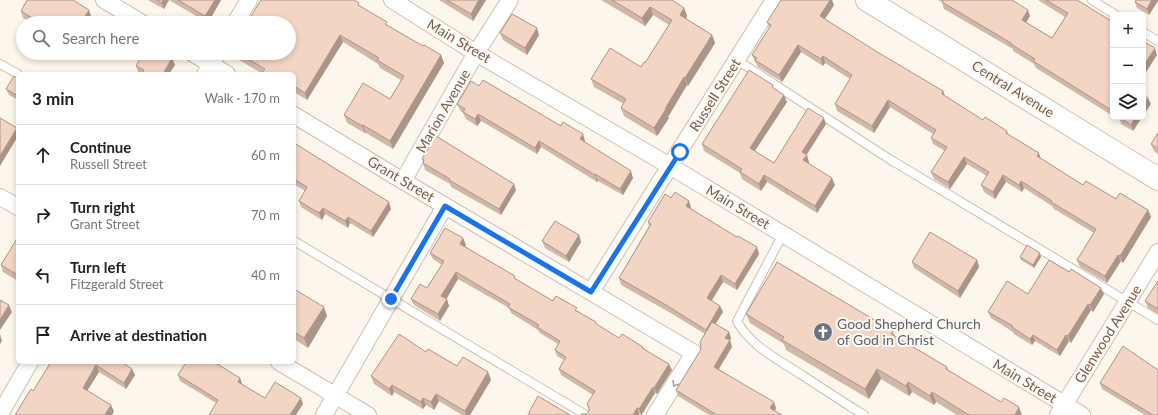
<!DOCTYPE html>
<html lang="en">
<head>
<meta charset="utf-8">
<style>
  body { margin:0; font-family:Lato,sans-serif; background:#f2f2f2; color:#222 }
  .controls { position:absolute; right:12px; top:12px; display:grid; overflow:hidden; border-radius:6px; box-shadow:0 2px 6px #0003 }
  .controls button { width:36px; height:36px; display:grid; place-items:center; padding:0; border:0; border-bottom:1px solid #e0e0e0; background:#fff; color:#222; font:20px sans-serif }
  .stop { position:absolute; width:12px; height:12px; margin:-9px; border:3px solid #1a73e8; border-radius:50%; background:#fff }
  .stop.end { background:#1a73e8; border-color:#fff; box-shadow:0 1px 4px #0008 }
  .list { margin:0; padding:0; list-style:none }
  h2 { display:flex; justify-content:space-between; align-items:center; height:52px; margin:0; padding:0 16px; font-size:17px }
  h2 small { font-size:13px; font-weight:400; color:#767676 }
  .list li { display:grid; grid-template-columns:26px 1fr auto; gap:12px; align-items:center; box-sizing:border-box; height:60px; padding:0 16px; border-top:1px solid #e0e0e0 }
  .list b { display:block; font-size:15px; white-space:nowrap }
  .list p { margin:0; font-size:13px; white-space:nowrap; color:#767676 }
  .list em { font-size:13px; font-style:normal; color:#767676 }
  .icon { flex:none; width:22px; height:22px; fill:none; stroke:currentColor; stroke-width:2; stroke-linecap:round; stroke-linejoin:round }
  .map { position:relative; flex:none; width:1158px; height:415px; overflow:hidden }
  .search { position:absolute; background:#fff; box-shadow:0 2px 6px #0003; left:16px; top:16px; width:280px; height:44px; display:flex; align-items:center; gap:10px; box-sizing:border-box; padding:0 14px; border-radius:22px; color:#767676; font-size:15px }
  .panel { position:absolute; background:#fff; box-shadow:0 2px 6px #0003; left:16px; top:72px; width:280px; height:292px; border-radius:6px }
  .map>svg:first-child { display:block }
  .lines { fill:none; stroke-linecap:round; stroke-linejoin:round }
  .lane-casing { stroke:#d1beb0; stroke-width:10 }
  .street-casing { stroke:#d1beb0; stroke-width:18 }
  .secondary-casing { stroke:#d6c0b0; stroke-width:24 }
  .lane { stroke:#fff; stroke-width:8 }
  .street { stroke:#fff; stroke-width:16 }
  .secondary { stroke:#fff; stroke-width:22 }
  .wall { fill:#d1b7a8 }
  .shaded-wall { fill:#aa9588 }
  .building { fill:#f3d5c3; stroke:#aa9588 }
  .oneway { stroke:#af9d94 }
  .route { stroke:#1a73e8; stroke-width:5 }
  .labels { text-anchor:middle; stroke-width:4; stroke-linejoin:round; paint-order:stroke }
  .street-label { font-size:14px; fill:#7a5c4d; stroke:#fffaf3 }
  .worship-label { font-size:14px; fill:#5b616d; stroke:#fffaf3; text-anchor:start }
</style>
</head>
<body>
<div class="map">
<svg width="1158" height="415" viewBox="0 0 1158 415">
  <rect width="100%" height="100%" fill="#fdf6ec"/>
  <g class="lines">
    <defs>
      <g id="lane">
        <path d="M 1092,0 L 1116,15"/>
        <path d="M 1143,32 L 1158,41"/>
        <path d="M 737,60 L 891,160 L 1158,320"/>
        <path d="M 0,64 L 18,74"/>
        <path d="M 783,234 L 737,321 C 750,346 779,360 802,375 C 823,389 843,402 864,415"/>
        <path d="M 294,241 L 586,415"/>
      </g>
      <g id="street">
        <path d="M 104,0 L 142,23"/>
        <path d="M 392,0 L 476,53 L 670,166 L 1082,415"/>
        <path d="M 235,23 L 249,0"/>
        <path d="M 192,53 L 227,74"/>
        <path d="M 205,74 L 218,53"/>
        <path d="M 294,115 L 403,181 L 694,353 L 655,415"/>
        <path d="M 403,181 L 476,53 L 510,0"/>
        <path d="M 0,197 L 18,207"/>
        <path d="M 591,292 L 774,0"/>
        <path d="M 279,362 L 368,415"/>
        <path d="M 0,414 L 30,362"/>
        <path d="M 324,415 L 445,206"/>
        <path d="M 1058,415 L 1158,252"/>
      </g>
      <path id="secondary" d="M 867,0 L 1158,179"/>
    </defs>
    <use href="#lane" class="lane-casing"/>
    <use href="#street" class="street-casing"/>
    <use href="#secondary" class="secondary-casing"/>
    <use href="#lane" class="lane"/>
    <use href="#street" class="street"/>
    <use href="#secondary" class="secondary"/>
  </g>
  <g class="wall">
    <path d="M 148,0 L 221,0 L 208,23 L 169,0 L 164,9 Z"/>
    <path d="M 439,0 L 486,0 L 473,21 Z"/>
    <path d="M 601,0 L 672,0 L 684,8 L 687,16 L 686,19 L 712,35 L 715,43 L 688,86 L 687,85 L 668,117 L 669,118 L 657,136 L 624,116 L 621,108 L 624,104 L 594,87 L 591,79 L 641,67 L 645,63 L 669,25 L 653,15 L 645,26 Z"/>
    <path d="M 938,0 L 1012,0 L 1030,16 L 1026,22 L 1052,38 L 1065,17 L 1038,0 L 1077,0 L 1113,22 L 1113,116 L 1036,68 L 1034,64 L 1013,51 L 1013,49 L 944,9 L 942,2 Z"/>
    <path d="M 1158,0 L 1149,15 L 1137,8 L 1135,2 Z"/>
    <path d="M 834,5 L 825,19 L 945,97 L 983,120 L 1007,131 L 1009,135 L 1041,159 L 1083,185 L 1116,199 L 1148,210 L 1151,217 L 1123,263 L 1121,261 L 1107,283 L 1080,267 L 1077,260 L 1094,233 L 1054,209 L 1052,206 L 1024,188 L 1022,192 L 1006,182 L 995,199 L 984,192 L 981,185 L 987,176 L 967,164 L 950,189 L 934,179 L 931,172 L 945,151 L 933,144 L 931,138 L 933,134 L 890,107 L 874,133 L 837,111 L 835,104 L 850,79 L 825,63 L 823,66 L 801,52 L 782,82 L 758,67 L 756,63 L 755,62 L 752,55 L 769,28 L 767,22 Z"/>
    <path d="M 360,6 L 388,26 L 423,46 L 441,55 L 444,63 L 393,149 L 366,133 L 365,133 L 347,123 L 344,115 L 390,99 L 401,80 L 380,68 L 378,64 L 343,42 L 307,100 L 294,92 L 294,74 L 263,74 L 234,57 L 233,53 L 289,53 Z"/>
    <path d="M 21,11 L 91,16 L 87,23 L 32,23 L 23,18 Z"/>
    <path d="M 500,33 L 539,35 L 527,55 L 503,40 Z"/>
    <path d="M 172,58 L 175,65 L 169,74 L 141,74 L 138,72 L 136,66 Z"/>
    <path d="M 18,79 L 18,100 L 9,95 L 6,89 Z"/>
    <path d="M 479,86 L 585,141 L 585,142 L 633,178 L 623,195 L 598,181 L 597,182 L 541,147 L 537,154 L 481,121 L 477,126 L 466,119 L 463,113 L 460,110 L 457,104 Z"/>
    <path d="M 775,89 L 787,102 L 755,151 L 774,163 L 826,124 L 806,155 L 809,162 L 808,163 L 835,185 L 817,213 L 767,182 L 761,191 L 742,179 L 740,173 L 704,151 L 702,144 Z"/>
    <path d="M 1115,117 L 1142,117 L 1133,131 L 1121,124 L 1120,120 Z"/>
    <path d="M 1158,133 L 1158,154 L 1154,151 L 1151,144 Z"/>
    <path d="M 294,143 L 391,209 L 373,237 L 350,223 L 348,228 L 325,214 L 322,220 L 301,207 L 299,201 L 305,191 L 294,184 Z"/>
    <path d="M 422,159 L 516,190 L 501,215 L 451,187 L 450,184 L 425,170 L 423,163 L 423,162 Z"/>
    <path d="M 671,198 L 691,207 L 690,209 L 759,254 L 737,290 L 723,282 L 712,301 L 720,306 L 723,312 L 715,324 L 729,332 L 731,338 L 730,340 L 732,347 L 719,369 L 776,408 L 775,411 L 782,415 L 709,415 L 678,396 L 676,390 L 700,351 L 705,334 L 669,312 L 621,285 L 619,278 L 649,226 L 648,222 Z"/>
    <path d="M 579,235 L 581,242 L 569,262 L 545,248 L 542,241 Z"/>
    <path d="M 18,237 L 18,281 L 3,272 L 1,265 Z"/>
    <path d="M 463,238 L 466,245 L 465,246 L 516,280 L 553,301 L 578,311 L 597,325 L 619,338 L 643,347 L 644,349 L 672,370 L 657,394 L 655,393 L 642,415 L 639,414 L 586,414 L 589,411 L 589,410 L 587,404 L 593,395 L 561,375 L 559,369 L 564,360 L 557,356 L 555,350 L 558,344 L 540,333 L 538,330 L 511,313 L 509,308 L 458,279 L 446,299 L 449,306 L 440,321 L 414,305 L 411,299 L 427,288 L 442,265 L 433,259 L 430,253 Z"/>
    <path d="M 1020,257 L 1041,257 L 1034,268 L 1021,260 Z"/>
    <path d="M 977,260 L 979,267 L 960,298 L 914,268 L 912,262 Z"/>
    <path d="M 1158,281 L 1158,314 L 1148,308 L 1145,301 Z"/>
    <path d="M 294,289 L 327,316 L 308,348 L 294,339 Z"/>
    <path d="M 1028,294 L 1104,294 L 1093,312 L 1091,310 L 1071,343 L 1069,341 L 1060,356 L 1035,341 L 1032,345 L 1014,334 L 1013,332 L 991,318 L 988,312 Z"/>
    <path d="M 746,314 L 893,331 L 895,336 L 947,367 L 948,370 L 1022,415 L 957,415 L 936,402 L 934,405 L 912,392 L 909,396 L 881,379 L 869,399 L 786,350 L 784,344 L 750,323 Z"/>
    <path d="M 426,352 L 457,366 L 488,372 L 491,380 L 470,415 L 462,415 L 439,401 L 434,410 L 426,405 L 423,409 L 394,392 L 392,396 L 374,384 L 371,376 Z"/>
    <path d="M 51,362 L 121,362 L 135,375 L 126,389 L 99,372 L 87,391 L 114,411 L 112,415 L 15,415 L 33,391 Z"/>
    <path d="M 178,375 L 240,378 L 242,385 L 265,398 L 303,404 L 216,403 L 180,381 Z"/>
    <path d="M 1100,383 L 1158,415 L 1145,415 L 1102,389 Z"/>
  </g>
  <g class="shaded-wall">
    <path d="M 163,0 L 169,0 L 164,9 L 162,3 Z"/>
    <path d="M 215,0 L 221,0 L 208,23 L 205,16 Z"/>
    <path d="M 479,0 L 486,0 L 473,21 L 471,14 Z"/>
    <path d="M 830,0 L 832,0 L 834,5 L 822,23 L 820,16 Z"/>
    <path d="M 1152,0 L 1158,0 L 1158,1 L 1149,15 L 1147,9 Z"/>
    <path d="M 650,7 L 653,15 L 645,26 L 642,18 Z"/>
    <path d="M 684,8 L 687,16 L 683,23 L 680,15 Z"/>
    <path d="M 89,10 L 91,16 L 87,23 L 81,23 Z"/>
    <path d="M 1028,10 L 1030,16 L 1024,26 L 1022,20 Z"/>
    <path d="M 537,28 L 539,35 L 527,55 L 525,48 Z"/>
    <path d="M 340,35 L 343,42 L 307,100 L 305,93 Z"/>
    <path d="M 712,35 L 715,43 L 688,86 L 685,78 Z"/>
    <path d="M 798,45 L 801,52 L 782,82 L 779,75 Z"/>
    <path d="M 1155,48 L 1157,55 L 1143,77 L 1143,67 Z"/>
    <path d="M 441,55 L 444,63 L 393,149 L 390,141 Z"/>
    <path d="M 823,56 L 825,63 L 823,66 L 821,59 Z"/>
    <path d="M 172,58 L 175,65 L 169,74 L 163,74 Z"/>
    <path d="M 684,77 L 687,85 L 668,117 L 669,118 L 657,136 L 654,128 L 665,109 Z"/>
    <path d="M 943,91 L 946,98 L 942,94 Z"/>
    <path d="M 784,95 L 787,102 L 752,155 L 750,148 Z"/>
    <path d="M 1148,98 L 1151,104 L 1143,116 L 1143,106 Z"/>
    <path d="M 888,100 L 890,107 L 874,133 L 872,126 Z"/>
    <path d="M 478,114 L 481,121 L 477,126 L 475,119 Z"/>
    <path d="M 1136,117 L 1142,117 L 1133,131 L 1131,125 Z"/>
    <path d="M 824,118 L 826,124 L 804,159 L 802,152 Z"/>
    <path d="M 363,125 L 366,133 L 365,133 L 362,126 Z"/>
    <path d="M 17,128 L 18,132 L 18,136 L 0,166 L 0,156 Z"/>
    <path d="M 583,134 L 585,141 L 582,146 L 580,139 Z"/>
    <path d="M 539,141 L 541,147 L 537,154 L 535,148 Z"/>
    <path d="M 1039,153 L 1041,160 L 1037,156 Z"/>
    <path d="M 807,155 L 809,162 L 806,167 L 803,160 Z"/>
    <path d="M 964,157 L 967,164 L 950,189 L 948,182 Z"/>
    <path d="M 631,171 L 633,178 L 623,195 L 620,189 Z"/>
    <path d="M 595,174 L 598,181 L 597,182 L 595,175 Z"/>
    <path d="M 764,175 L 767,182 L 761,191 L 759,184 Z"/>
    <path d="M 1003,175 L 1006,182 L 995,199 L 993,192 Z"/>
    <path d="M 832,178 L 835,185 L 817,213 L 815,206 Z"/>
    <path d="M 1021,181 L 1024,188 L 1022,192 L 1019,185 Z"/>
    <path d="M 514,184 L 516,190 L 501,215 L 499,209 Z"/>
    <path d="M 785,188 L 786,188 L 788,194 L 788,195 Z"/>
    <path d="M 689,201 L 691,207 L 688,212 L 686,206 Z"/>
    <path d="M 389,202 L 391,209 L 373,237 L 371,231 Z"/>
    <path d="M 323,208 L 325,214 L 322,220 L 319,213 Z"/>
    <path d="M 1148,210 L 1151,217 L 1123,263 L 1120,256 Z"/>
    <path d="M 348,217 L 350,223 L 348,228 L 345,221 Z"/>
    <path d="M 579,235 L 581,242 L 569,262 L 566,256 Z"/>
    <path d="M 463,238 L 466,245 L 462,250 L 460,244 Z"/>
    <path d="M 757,247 L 759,254 L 737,290 L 735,284 Z"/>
    <path d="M 1040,253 L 1041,257 L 1034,268 L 1033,265 Z"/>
    <path d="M 1118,255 L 1121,261 L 1107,283 L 1105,276 Z"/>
    <path d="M 977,260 L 979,267 L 960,298 L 958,291 Z"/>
    <path d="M 456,272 L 458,279 L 444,303 L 441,296 Z"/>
    <path d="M 721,275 L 723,282 L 709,304 L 707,298 Z"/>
    <path d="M 1101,288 L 1104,294 L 1093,312 L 1090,305 Z"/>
    <path d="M 447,299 L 449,306 L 440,321 L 438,314 Z"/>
    <path d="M 1088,304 L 1091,310 L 1071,343 L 1068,336 Z"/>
    <path d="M 9,305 L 12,312 L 0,330 L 0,320 Z"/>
    <path d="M 720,306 L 723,312 L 708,336 L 706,330 Z"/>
    <path d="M 324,307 L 327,316 L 308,348 L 304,338 Z"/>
    <path d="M 729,332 L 731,338 L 730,340 L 732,347 L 716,373 L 714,367 L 725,338 Z"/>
    <path d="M 0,334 L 2,341 L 0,344 Z"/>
    <path d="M 1033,335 L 1035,341 L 1032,345 L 1030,339 Z"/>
    <path d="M 1066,335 L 1069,341 L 1060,356 L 1057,350 Z"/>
    <path d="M 669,364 L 672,370 L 657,394 L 654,388 Z"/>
    <path d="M 96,365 L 99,372 L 85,394 L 83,388 Z"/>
    <path d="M 132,369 L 135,375 L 126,389 L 124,383 Z"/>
    <path d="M 877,369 L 881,379 L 869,399 L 865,389 Z"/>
    <path d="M 488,372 L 491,380 L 470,415 L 466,415 L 465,411 Z"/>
    <path d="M 240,378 L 242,384 L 240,388 L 238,382 Z"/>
    <path d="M 908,382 L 912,392 L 909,396 L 906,386 Z"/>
    <path d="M 392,385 L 394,392 L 392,396 L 389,389 Z"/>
    <path d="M 653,387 L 655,393 L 641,415 L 639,409 Z"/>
    <path d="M 932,392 L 936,402 L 934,405 L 930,396 Z"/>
    <path d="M 436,394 L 439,401 L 434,410 L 431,402 Z"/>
    <path d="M 301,398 L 303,404 L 296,415 L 290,415 Z"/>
    <path d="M 423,398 L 426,405 L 423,409 L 421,402 Z"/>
    <path d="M 774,402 L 776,408 L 773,415 L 770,408 Z"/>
    <path d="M 111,405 L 114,411 L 112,415 L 105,415 Z"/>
    <path d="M 1019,407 L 1022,415 L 1015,415 Z"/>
    <path d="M 637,408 L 639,414 L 639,415 L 633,415 Z"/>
  </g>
  <g class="building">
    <path d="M 27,0 L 73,0 L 89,10 L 81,23 L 40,23 L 21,11 Z"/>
    <path d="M 157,0 L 163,0 L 162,3 Z"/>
    <path d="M 178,0 L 215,0 L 205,16 Z"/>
    <path d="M 261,0 L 354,0 L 359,3 L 358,5 L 387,22 L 385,24 L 423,46 L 424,45 L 441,55 L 390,141 L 363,125 L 362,126 L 344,115 L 363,83 L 390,99 L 404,76 L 377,60 L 379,58 L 340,35 L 305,93 L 294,86 L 294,74 L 263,74 L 262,73 L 265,69 L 238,53 L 289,53 L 289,23 L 247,23 Z"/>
    <path d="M 447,0 L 479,0 L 471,14 Z"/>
    <path d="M 612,0 L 672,0 L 684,8 L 680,15 L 712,35 L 685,78 L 684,77 L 665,109 L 666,109 L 654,128 L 621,108 L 626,99 L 591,79 L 610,48 L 641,67 L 644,62 L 645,63 L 672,20 L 650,7 L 642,18 Z"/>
    <path d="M 781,0 L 830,0 L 820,16 L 879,53 L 943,91 L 942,94 L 983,120 L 985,117 L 1007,131 L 1006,133 L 1039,153 L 1037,156 L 1083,185 L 1086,181 L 1116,199 L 1120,193 L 1148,210 L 1120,256 L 1118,255 L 1105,276 L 1077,260 L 1096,229 L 1051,202 L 1052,201 L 1021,181 L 1019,185 L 1003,175 L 993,192 L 981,185 L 989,172 L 964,157 L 948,182 L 931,172 L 947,147 L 931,138 L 936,130 L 888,100 L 872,126 L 835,104 L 852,75 L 823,56 L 821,59 L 798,45 L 779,75 L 755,60 L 757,58 L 752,55 L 771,25 L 767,22 Z"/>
    <path d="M 943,0 L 1012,0 L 1028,10 L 1022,20 L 1052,38 L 1068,13 L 1046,0 L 1077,0 L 1113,22 L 1113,111 L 1033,61 L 1035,59 L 1011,44 L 1011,43 L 942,2 Z"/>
    <path d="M 1136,0 L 1152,0 L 1147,9 L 1135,2 Z"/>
    <path d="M 512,14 L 537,28 L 525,48 L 500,33 Z"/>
    <path d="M 1143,41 L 1155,48 L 1143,67 Z"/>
    <path d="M 143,53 L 163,53 L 172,58 L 163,74 L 142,74 L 144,70 L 136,66 Z"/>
    <path d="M 749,70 L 773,85 L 772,87 L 784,95 L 750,148 L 774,163 L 808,108 L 824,118 L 802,152 L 807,155 L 803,160 L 832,178 L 815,206 L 764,175 L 759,184 L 740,172 L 742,169 L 702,144 Z"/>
    <path d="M 14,76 L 18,79 L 18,96 L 6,89 Z"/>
    <path d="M 483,80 L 561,126 L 563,122 L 583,134 L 580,139 L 631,171 L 620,189 L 595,174 L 595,175 L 539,141 L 535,148 L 478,114 L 475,119 L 463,112 L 465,109 L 457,104 L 471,81 L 479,86 Z"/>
    <path d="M 1143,94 L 1148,98 L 1143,106 Z"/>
    <path d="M 1119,117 L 1136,117 L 1131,125 Z"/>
    <path d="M 0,118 L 17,128 L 0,156 Z"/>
    <path d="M 1158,133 L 1158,149 L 1151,144 Z"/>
    <path d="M 436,136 L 514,184 L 499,209 L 449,180 L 450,179 L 423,163 L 424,160 L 422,159 Z"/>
    <path d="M 294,143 L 389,202 L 371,231 L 348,217 L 345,221 L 323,208 L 319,213 L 299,201 L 307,187 L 294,179 Z"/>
    <path d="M 675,192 L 689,201 L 686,206 L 737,237 L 738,236 L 757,247 L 735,284 L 721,275 L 707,298 L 720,306 L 706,330 L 666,305 L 619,278 L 651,224 L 648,222 L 665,194 L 671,198 Z"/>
    <path d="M 555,221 L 579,235 L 566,256 L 542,241 Z"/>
    <path d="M 445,228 L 463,238 L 460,244 L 515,276 L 514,278 L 553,301 L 556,296 L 577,308 L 575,310 L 596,322 L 595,323 L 619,338 L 622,334 L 643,347 L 642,348 L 669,364 L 654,388 L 653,387 L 639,409 L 637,408 L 633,415 L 581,415 L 581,414 L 586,414 L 589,411 L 589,408 L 587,404 L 595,391 L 559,369 L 566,357 L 555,350 L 560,341 L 537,327 L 539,325 L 508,307 L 510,304 L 456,272 L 441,296 L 447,299 L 438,314 L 411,299 L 420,284 L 427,288 L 444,261 L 430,253 Z"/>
    <path d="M 930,232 L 977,260 L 958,291 L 912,262 Z"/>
    <path d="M 18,237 L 18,275 L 1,265 Z"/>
    <path d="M 1027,245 L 1040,253 L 1033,265 L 1020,257 Z"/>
    <path d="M 1049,260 L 1069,272 L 1071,269 L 1101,288 L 1090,305 L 1088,304 L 1068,336 L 1066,335 L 1057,350 L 1033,335 L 1030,339 L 1012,327 L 1013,326 L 988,312 L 1007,281 L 1028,294 Z"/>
    <path d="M 777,262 L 893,331 L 891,334 L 947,367 L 946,369 L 1001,402 L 1004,398 L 1019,407 L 1015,415 L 969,415 L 932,392 L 930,396 L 908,382 L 906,386 L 877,369 L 865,389 L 782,340 L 784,337 L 746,314 Z"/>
    <path d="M 1158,281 L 1158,309 L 1145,301 Z"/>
    <path d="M 294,289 L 324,307 L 304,338 L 294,332 Z"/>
    <path d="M 0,300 L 9,305 L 0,320 Z"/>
    <path d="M 712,322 L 729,332 L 725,338 L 730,340 L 714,367 L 774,402 L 770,408 L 782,415 L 717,415 L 676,390 L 700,351 L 701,347 L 700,342 Z"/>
    <path d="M 399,334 L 426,352 L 428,349 L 457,366 L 463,357 L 488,372 L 465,411 L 436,394 L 431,402 L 423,398 L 421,402 L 392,385 L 389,389 L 371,376 Z"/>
    <path d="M 1123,346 L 1158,370 L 1158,415 L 1153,415 L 1100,383 Z"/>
    <path d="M 51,362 L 121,362 L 132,369 L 124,383 L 96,365 L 83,388 L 111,405 L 105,415 L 15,415 L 31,389 L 33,391 Z"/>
    <path d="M 186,362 L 214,362 L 240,378 L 238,382 L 265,398 L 275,382 L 301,398 L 290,415 L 209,415 L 218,400 L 178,375 Z"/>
    <path d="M 538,396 L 570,415 L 528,415 L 530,412 L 529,412 Z"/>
  </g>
  <defs><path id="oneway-chevron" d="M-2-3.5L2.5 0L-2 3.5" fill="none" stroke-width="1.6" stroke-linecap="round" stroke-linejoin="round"/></defs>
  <use class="oneway" href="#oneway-chevron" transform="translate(675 384) rotate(122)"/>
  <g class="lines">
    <path class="route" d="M 391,299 L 445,206 L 591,292 L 680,152"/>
  </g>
  <defs>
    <symbol id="church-disc" viewBox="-11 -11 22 22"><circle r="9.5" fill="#6b7280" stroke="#fffaf3"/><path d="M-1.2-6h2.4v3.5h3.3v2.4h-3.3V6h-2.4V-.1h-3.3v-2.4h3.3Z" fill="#fff"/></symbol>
  </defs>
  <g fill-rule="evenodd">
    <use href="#church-disc" x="812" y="321" width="22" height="22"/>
  </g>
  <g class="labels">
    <g class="street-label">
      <text transform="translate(459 41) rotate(31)" y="5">Main Street</text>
      <text transform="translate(1013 89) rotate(32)" y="5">Central Avenue</text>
      <text transform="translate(715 95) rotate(-58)" y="5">Russell Street</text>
      <text transform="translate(443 111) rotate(-60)" y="5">Marion Avenue</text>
      <text transform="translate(401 179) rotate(31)" y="5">Grant Street</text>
      <text transform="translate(738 207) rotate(31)" y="5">Main Street</text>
      <text transform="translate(1108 334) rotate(-58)" y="5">Glenwood Avenue</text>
      <text transform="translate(1025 381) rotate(31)" y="5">Main Street</text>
    </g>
    <g class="worship-label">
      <text x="837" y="329">Good Shepherd Church<tspan x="837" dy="16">of God in Christ</tspan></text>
    </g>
  </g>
</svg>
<div class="controls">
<button>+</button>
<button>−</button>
<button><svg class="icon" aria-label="layers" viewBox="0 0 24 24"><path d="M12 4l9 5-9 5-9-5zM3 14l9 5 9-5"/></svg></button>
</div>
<div class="stop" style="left:680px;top:152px"></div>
<div class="stop end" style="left:391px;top:299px"></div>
<div class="search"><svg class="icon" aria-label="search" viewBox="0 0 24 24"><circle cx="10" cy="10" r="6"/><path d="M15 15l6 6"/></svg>Search here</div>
<section class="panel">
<h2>3 min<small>Walk · 170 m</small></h2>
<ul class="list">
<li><svg class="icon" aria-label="ahead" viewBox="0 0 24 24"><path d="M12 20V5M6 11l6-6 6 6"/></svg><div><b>Continue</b><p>Russell Street</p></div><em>60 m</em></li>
<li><svg class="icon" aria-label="right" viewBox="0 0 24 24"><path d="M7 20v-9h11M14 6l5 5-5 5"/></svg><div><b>Turn right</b><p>Grant Street</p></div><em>70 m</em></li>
<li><svg class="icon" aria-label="left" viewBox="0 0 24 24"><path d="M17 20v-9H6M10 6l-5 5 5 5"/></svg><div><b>Turn left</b><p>Fitzgerald Street</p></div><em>40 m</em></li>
<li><svg class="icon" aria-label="arrive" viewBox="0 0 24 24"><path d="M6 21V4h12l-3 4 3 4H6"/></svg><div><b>Arrive at destination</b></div></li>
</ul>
</section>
</div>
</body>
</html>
